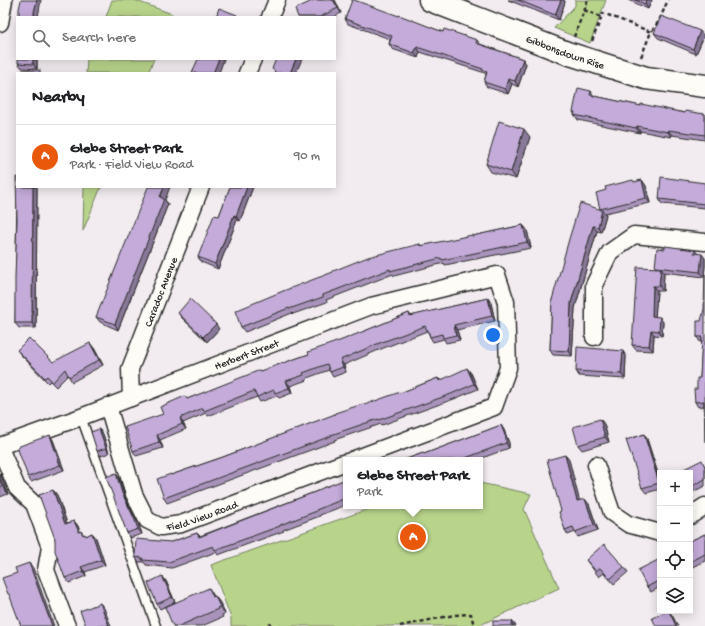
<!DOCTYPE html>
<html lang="en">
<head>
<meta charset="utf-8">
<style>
  body { margin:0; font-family:"Gochi Hand",sans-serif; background:#f2f2f2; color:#202124 }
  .controls { position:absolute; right:12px; bottom:12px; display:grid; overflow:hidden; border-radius:0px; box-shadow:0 2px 10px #0003 }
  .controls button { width:36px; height:36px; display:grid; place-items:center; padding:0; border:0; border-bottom:1px solid #e0e0e0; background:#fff; color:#202124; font:20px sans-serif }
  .you { position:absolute; left:493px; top:335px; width:14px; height:14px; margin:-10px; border:3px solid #fff; border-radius:50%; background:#1a73e8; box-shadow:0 0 0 6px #1a73e833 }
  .badge { display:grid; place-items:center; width:26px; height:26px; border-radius:50%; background:#ea580c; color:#fff; font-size:13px; font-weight:700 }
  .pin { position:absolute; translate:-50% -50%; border:2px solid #fff; box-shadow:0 1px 4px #0006 }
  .popup { position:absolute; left:343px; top:457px; width:140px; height:52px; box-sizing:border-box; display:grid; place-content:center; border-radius:0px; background:#fff; filter:drop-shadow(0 1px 3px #0005); font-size:13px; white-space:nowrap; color:#757577 }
  .popup b { font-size:15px; color:#202124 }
  .popup::after { content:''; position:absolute; left:50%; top:100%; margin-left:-8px; border:8px solid transparent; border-top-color:#fff }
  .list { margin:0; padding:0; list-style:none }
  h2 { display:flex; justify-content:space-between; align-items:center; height:52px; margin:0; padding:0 16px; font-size:17px }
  h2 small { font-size:13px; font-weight:400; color:#757577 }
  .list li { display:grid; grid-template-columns:26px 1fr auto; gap:12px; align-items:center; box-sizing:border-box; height:64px; padding:0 16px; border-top:1px solid #e0e0e0 }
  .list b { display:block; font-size:15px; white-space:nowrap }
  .list p { margin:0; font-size:13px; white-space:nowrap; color:#757577 }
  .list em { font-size:13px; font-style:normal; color:#757577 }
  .icon { flex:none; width:22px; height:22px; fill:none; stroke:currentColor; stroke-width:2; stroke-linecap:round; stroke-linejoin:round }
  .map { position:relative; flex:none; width:705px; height:626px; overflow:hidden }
  .search { position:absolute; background:#fff; box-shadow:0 2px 10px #0003; left:16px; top:16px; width:320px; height:44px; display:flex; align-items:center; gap:10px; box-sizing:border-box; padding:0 14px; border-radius:0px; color:#757577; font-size:15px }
  .panel { position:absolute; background:#fff; box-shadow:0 2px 10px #0003; left:16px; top:72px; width:320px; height:116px; border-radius:0px }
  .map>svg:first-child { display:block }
  .green { fill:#b8d48b; stroke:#72805b }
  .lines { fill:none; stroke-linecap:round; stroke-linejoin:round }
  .lane-casing { stroke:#2b2b2b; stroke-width:11 }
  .street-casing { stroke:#2b2b2b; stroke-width:19 }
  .secondary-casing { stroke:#2b2b2b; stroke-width:25 }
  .path { stroke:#2b2b2b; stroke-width:2.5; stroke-dasharray:4 3; stroke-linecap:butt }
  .lane { stroke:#fdfcf7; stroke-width:8 }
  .street { stroke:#fdfcf7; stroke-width:16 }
  .secondary { stroke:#fdfcf7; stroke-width:22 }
  .wall { fill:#a993bb; stroke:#2b2b2b }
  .shaded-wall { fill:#897898; stroke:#2b2b2b }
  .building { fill:#c4abd9; stroke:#2b2b2b }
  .labels { text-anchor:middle; stroke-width:4; stroke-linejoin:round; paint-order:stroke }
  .street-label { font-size:11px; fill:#2b2b2b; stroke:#fdfcf7 }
</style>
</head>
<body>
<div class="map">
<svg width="705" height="626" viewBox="0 0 705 626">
  <rect width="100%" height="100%" fill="#f2ecf1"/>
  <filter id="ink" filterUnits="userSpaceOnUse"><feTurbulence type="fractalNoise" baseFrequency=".025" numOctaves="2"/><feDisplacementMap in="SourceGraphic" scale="8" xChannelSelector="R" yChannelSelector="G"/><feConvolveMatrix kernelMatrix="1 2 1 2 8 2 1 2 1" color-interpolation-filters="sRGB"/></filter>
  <g filter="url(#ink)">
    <g class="green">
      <path d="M 112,0 L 134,0 L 172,14 L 171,17 L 106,17 Z"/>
      <path d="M 575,0 L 606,0 L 590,43 L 554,28 L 575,6 Z"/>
      <path d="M 87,59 L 154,59 L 148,73 L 86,73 Z"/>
      <path d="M 84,187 L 101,187 L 83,231 Z"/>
      <path d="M 480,483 L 531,494 L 524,509 L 559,588 L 478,626 L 231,626 L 231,618 L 211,565 L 377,506 L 480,506 Z"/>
    </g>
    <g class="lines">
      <defs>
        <path id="lane" d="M 81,417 L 156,626"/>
        <g id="street">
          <path d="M 270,17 L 277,0"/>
          <path d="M 0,23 L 4,0"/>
          <path d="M 247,73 L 253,59"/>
          <path d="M 594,337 L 594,285 L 610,252 L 634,235 L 705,242"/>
          <path id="s1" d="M 131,398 L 130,369 L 201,187"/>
          <path id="s2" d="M 108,406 L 134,494 L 147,520 L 161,527 L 181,524 L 346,462"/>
          <path id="s3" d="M 0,446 L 81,417 L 371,306 L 497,275 L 506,302 L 508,368 L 494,407 L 352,460"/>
          <path d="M 0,448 L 17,488 L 34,504 L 50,547 L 46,570 L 67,626"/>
          <path d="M 596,465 L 612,513 L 628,524 L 660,533"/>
          <path d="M 690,516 L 705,506"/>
        </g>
        <g id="secondary">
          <path id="s4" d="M 430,0 L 567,53 L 646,78 L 705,86"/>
        </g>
      </defs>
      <use href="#lane" class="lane-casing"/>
      <use href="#street" class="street-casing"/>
      <use href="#secondary" class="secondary-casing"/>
      <g class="path">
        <path d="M 584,10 L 601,17"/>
        <path d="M 574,37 L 588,0"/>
        <path d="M 592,41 L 603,13 L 651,32"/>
        <path d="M 641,57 L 651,32 L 659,21 L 668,0"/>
        <path d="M 270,623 L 270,626"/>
        <path d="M 400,626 L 454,615 L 471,614 L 474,626"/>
      </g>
      <use href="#lane" class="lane"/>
      <use href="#street" class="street"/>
      <use href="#secondary" class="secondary"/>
    </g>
    <g class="wall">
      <path d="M 314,0 L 335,0 L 341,13 L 334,17 L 298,17 Z"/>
      <path d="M 508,0 L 564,0 L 565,2 L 559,20 Z"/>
      <path d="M 628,0 L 652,0 L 648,9 Z"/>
      <path d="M 399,16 L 443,32 L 477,40 L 480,44 L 523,59 L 526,64 L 518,87 L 512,84 L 508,94 L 487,87 L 484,82 L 486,75 L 485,73 L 420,52 L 418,58 L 392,49 L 389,44 L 390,39 L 348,24 L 345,19 Z"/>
      <path d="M 654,33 L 704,36 L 696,54 L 658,38 Z"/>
      <path d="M 37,59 L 37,69 L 22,68 L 18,63 Z"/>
      <path d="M 594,96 L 641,106 L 685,113 L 705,114 L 705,140 L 672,135 L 671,137 L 640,131 L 640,133 L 578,120 L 573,112 Z"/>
      <path d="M 530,137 L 516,179 L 491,172 L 486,164 Z"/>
      <path d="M 642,180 L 646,186 L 650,203 L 605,213 L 606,215 L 601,232 L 597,231 L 575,308 L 572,356 L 553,355 L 550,350 L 552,300 L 601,210 L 600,209 L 635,182 Z"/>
      <path d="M 705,183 L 705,208 L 662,204 L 659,199 Z"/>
      <path d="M 17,187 L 37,187 L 36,328 L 19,328 L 15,323 Z"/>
      <path d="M 230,187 L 253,187 L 240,221 L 237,220 L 218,269 L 201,262 L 198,257 L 219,216 Z"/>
      <path d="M 165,200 L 168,204 L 118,330 L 100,322 L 96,317 Z"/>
      <path d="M 523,225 L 527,230 L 531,248 L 445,265 L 444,263 L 394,276 L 393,274 L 326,300 L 327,302 L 293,314 L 292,313 L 245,332 L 241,327 L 420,244 L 421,246 L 473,236 Z"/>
      <path d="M 665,249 L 695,250 L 698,254 L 705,258 L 705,266 L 704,277 L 663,272 L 664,273 L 663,291 L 657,291 L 655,316 L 663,322 L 662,336 L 654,335 L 653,351 L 636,350 L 632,345 L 656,268 L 655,267 Z"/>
      <path d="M 488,298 L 491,303 L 495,321 L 457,330 L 460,340 L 446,343 L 444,339 L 433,342 L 430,337 L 429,334 L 427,331 L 381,349 L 344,365 L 346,372 L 333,377 L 329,370 L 307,378 L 307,380 L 290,386 L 292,393 L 279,398 L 277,396 L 260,402 L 257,397 L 208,416 L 206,413 L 183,423 L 186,429 L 160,440 L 163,448 L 136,456 L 133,451 L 163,414 L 187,399 L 261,371 L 309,354 L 409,313 L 411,316 Z"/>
      <path d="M 178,313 L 219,329 L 207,342 L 182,318 Z"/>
      <path d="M 701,321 L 704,406 L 698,407 L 695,402 L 697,389 L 700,378 L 702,342 L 700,342 L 697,337 Z"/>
      <path d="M 94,348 L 103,365 L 72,382 L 68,375 L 56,387 L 50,381 L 48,383 L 21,355 L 17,350 L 53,362 Z"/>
      <path d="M 626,356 L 625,379 L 579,376 L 576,371 Z"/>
      <path d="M 471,373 L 478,389 L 454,399 L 382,425 L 381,424 L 334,440 L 335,441 L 167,503 L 164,498 L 171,475 L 223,457 L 363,404 L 364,405 L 400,393 L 438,378 L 440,380 Z"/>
      <path d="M 600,419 L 604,424 L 609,442 L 582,450 L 578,445 Z"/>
      <path d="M 501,425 L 504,430 L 509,443 L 509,448 L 477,460 L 404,460 L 423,453 L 424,454 Z"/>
      <path d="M 103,434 L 109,453 L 101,456 L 97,451 Z"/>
      <path d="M 644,434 L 647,439 L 660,480 L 660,489 L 646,493 L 642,488 Z"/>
      <path d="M 50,435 L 53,440 L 64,470 L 31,482 L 28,477 Z"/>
      <path d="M 565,455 L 569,460 L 579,501 L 589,504 L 598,530 L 578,537 L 575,532 L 568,535 L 565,530 L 561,511 Z"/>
      <path d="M 705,465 L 705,486 L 690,493 L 690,473 Z"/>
      <path d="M 0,473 L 8,494 L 0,497 Z"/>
      <path d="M 119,478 L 125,498 L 138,523 L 142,534 L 130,538 L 127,533 Z"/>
      <path d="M 346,479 L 346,505 L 320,515 L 320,516 L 283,530 L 284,531 L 218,555 L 216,552 L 172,568 L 146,565 L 144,562 L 139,562 L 135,557 L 171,542 L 197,533 L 200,536 L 320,490 Z"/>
      <path d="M 53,490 L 57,495 L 67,523 L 74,521 L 78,526 L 80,532 L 81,531 L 84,535 L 85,534 L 86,536 L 92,533 L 96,538 L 105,565 L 85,572 L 86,576 L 69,583 L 65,578 L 55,539 Z"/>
      <path d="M 705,534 L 705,561 L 690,568 L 690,541 Z"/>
      <path d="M 660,559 L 660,587 L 651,592 L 647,587 Z"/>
      <path d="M 586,560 L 624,567 L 628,572 L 614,584 L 604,573 L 599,577 Z"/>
      <path d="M 162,576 L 166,581 L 175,602 L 160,609 L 157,604 Z"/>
      <path d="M 215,596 L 220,603 L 225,614 L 222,615 L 223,617 L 202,626 L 173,626 Z"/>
    </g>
    <g class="shaded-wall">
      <path d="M 37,0 L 41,0 L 38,17 L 34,17 L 34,12 Z"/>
      <path d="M 333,0 L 335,0 L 341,13 L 338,8 Z"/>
      <path d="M 561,0 L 564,0 L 565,2 L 559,20 L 555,15 Z"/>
      <path d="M 646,0 L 652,0 L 648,9 L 645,4 Z"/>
      <path d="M 700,31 L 704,36 L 696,54 L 693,49 Z"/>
      <path d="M 417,47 L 420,52 L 418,58 L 414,53 Z"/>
      <path d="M 33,59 L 37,59 L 37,69 L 33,64 Z"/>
      <path d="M 219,59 L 224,59 L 219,73 L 213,73 Z"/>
      <path d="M 296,59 L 302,59 L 296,73 L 290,73 Z"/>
      <path d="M 523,59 L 526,64 L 518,87 L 515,81 Z"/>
      <path d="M 508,79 L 512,84 L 508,94 L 505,89 Z"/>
      <path d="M 591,91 L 594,96 L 590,95 Z"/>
      <path d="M 637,126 L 640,131 L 640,133 L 636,128 Z"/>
      <path d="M 524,129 L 530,137 L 516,179 L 511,172 Z"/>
      <path d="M 668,130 L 672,135 L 671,137 L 668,132 Z"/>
      <path d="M 642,180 L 646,186 L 650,203 L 646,198 Z"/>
      <path d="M 33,187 L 37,187 L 36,328 L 32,323 Z"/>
      <path d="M 164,187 L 170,187 L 165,200 L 168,204 L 118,330 L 115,324 Z"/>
      <path d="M 247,187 L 253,187 L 240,221 L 236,216 Z"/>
      <path d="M 602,210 L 606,215 L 601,232 L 598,227 Z"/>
      <path d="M 234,215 L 237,220 L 218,269 L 215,264 Z"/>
      <path d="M 523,225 L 527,230 L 531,248 L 527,242 Z"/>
      <path d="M 593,226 L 597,231 L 575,308 L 572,356 L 569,351 L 571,303 Z"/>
      <path d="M 702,254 L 705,258 L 705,266 L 704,277 L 700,272 Z"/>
      <path d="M 661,268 L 664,273 L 663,291 L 659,286 Z"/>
      <path d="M 653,286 L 657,291 L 655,321 L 652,316 Z"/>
      <path d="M 488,298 L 491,303 L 495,321 L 492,316 Z"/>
      <path d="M 660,317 L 663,322 L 662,336 L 659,331 Z"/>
      <path d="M 216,324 L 219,329 L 207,342 L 203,337 Z"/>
      <path d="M 454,325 L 457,330 L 460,340 L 456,335 Z"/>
      <path d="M 651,330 L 654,335 L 653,351 L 649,346 Z"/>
      <path d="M 90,343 L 94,348 L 103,365 L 99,360 Z"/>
      <path d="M 623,351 L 626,356 L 625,379 L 621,374 Z"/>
      <path d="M 340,360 L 344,365 L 346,372 L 343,367 Z"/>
      <path d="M 467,368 L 471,373 L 478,389 L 474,384 Z"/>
      <path d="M 286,381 L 290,386 L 292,393 L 289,388 Z"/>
      <path d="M 180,418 L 183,423 L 186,429 L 182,424 Z"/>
      <path d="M 600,419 L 604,424 L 609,442 L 605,437 Z"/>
      <path d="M 501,425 L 504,430 L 509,443 L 509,448 L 506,443 Z"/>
      <path d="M 99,429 L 103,434 L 109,453 L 106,448 Z"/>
      <path d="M 644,434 L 647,439 L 660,480 L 660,484 Z"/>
      <path d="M 50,435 L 53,440 L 64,470 L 60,465 Z"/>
      <path d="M 157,435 L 160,440 L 163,448 L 159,442 Z"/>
      <path d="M 565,455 L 569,460 L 581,506 L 577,501 Z"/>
      <path d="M 0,473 L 8,494 L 3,486 L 0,479 Z"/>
      <path d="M 116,473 L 119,478 L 125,498 L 138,523 L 142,534 L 138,529 L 122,493 Z"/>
      <path d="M 53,490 L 57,495 L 69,529 L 65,524 Z"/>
      <path d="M 585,499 L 589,504 L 598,530 L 594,525 Z"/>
      <path d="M 74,521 L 78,526 L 82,537 L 79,532 Z"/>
      <path d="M 92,533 L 96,538 L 105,565 L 101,560 Z"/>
      <path d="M 29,563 L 33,568 L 54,626 L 52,626 Z"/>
      <path d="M 81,567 L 85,572 L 86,576 L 83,571 Z"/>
      <path d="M 162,576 L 166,581 L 175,602 L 172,597 Z"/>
      <path d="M 209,588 L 214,596 L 218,605 L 213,597 Z"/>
      <path d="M 215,596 L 220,603 L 225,614 L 220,607 Z"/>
      <path d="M 100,603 L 104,608 L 111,626 L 109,626 Z"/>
      <path d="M 669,611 L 672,615 L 678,626 L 676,626 Z"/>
      <path d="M 512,621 L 516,626 L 512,626 Z"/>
    </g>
    <g class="building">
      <path d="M 21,0 L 37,0 L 34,12 L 34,17 L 19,17 L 19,9 Z"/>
      <path d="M 314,0 L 333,0 L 338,8 L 320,17 L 298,17 L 295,9 Z"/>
      <path d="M 352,0 L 354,0 L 399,16 L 399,15 L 443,32 L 444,29 L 477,40 L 476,43 L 523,59 L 515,81 L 508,79 L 505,89 L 484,82 L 487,72 L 482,70 L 483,69 L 417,47 L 414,53 L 389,44 L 392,36 L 345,19 Z"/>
      <path d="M 518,0 L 561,0 L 555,15 Z"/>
      <path d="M 635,0 L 646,0 L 645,4 Z"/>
      <path d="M 219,8 L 237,15 L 236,17 L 216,17 Z"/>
      <path d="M 661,16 L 700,31 L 693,49 L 654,33 Z"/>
      <path d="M 18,59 L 33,59 L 33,64 L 18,63 Z"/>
      <path d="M 198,59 L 219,59 L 213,73 L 192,73 Z"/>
      <path d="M 276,59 L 296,59 L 290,73 L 274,73 L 275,71 L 272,69 Z"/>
      <rect x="23" y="70" width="17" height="3"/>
      <path d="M 578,88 L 591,91 L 590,95 L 641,106 L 641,104 L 685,113 L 685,111 L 705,114 L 705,135 L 668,130 L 668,132 L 637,126 L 636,128 L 574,115 L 575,112 L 573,112 Z"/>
      <path d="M 499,121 L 524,129 L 511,172 L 486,164 Z"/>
      <path d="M 16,177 L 17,177 L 17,187 L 33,187 L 32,323 L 15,323 L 15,277 L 17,220 Z"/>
      <path d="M 661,177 L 705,183 L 705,204 L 659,199 Z"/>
      <path d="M 633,180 L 634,182 L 642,180 L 646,198 L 600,209 L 596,193 L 606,190 L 605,187 Z"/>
      <path d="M 148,187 L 164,187 L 160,197 L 164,199 L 115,324 L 96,317 Z"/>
      <path d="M 230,187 L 247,187 L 236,216 L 234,215 L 215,264 L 198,257 L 214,215 L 219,216 Z"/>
      <path d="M 580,203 L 602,210 L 598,227 L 593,226 L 571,303 L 569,351 L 550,350 L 552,300 L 569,239 Z"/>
      <path d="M 523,225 L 527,242 L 442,260 L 441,258 L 390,271 L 390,269 L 323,295 L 323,297 L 289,309 L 289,308 L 241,327 L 235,311 L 283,291 L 333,272 L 333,271 L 368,257 L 420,244 L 420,246 L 472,235 L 472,236 Z"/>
      <path d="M 665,246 L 695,250 L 694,253 L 702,254 L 700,272 L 655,267 L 657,248 L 665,249 Z"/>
      <path d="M 637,267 L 661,268 L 659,286 L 653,286 L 652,316 L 660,317 L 659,331 L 651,330 L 649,346 L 632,345 Z"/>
      <path d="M 705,274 L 705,442 L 704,401 L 695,402 L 694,389 L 697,389 L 697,378 L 700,378 L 702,337 L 697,337 L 697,321 L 701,321 L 704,309 Z"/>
      <path d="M 488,298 L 492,316 L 454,325 L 456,335 L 443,338 L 442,334 L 430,337 L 428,330 L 427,330 L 425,326 L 377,344 L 340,360 L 343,367 L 330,372 L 327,364 L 303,373 L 304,375 L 286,381 L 289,388 L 275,393 L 274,390 L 257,397 L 254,391 L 204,411 L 203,408 L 180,418 L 182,424 L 157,435 L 159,442 L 133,451 L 125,427 L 163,414 L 160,407 L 185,396 L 187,399 L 260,370 L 260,371 L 309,354 L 308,352 L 342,340 L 409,313 L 410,316 Z"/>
      <path d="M 190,299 L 216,324 L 203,337 L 178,313 Z"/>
      <path d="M 29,338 L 53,362 L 90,343 L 99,360 L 69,377 L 65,369 L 53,382 L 47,376 L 45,378 L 17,350 Z"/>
      <path d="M 577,347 L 623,351 L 621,374 L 576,371 Z"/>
      <path d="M 467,368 L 474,384 L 451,394 L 379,420 L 378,419 L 331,435 L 331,436 L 164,498 L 157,479 L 171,474 L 171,475 L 223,457 L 335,414 L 335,413 L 363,404 L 364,405 L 400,392 L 400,393 L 438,378 L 439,381 Z"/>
      <path d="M 600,419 L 605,437 L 578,445 L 573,427 Z"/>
      <path d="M 501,425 L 506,438 L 506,443 L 460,460 L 404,460 L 423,453 L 424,454 Z"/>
      <path d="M 99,429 L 106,448 L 97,451 L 91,432 Z"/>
      <path d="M 644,434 L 659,483 L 642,488 L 626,440 Z"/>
      <path d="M 50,435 L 60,465 L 28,477 L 17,447 Z"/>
      <path d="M 565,455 L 577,501 L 585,499 L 594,525 L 575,532 L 573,527 L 565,530 L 559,512 L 561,511 L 547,460 Z"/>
      <path d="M 702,460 L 705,467 L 705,479 L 690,487 L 690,473 L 676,473 Z"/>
      <path d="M 116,473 L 122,493 L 134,518 L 138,529 L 127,533 L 106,477 Z"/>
      <path d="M 0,479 L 3,486 L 0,487 Z"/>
      <path d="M 346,479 L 346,498 L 316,510 L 317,511 L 280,525 L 280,526 L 215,550 L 213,546 L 169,562 L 142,560 L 143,558 L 135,557 L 135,555 L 136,539 L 171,542 L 197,533 L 199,537 L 320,490 L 320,489 Z"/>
      <path d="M 53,490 L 65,524 L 74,521 L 79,532 L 81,531 L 83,535 L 85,534 L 86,536 L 92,533 L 101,560 L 81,567 L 83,571 L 65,578 L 55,551 L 55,539 L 39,495 Z"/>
      <path d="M 705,534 L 705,554 L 690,562 L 690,541 Z"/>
      <path d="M 604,544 L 624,567 L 610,579 L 600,568 L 596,571 L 586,560 Z"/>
      <path d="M 660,559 L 660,580 L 647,587 L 638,570 Z"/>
      <path d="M 29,563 L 52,626 L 21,626 L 9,594 L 8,594 L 2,578 L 17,573 L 15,568 Z"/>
      <path d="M 162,576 L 172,597 L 157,604 L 148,583 Z"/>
      <path d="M 209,588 L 213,597 L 215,596 L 220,607 L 217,608 L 218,609 L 179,626 L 173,626 L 165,607 Z"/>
      <path d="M 100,603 L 109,626 L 86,626 L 80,611 Z"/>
      <path d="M 667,611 L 669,611 L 676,626 L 656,626 L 652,618 Z"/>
      <rect x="493" y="621" width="19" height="5"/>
    </g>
  </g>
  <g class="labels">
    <g class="street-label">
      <text dy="4" stroke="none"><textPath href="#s4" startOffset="145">Gibbonsdown Rise</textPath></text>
      <text dy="4" stroke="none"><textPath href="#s1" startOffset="112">Caradoc Avenue</textPath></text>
      <text dy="4" stroke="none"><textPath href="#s3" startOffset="263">Herbert Street</textPath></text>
      <text dy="4" stroke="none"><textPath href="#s2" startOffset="179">Field View Road</textPath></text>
    </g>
  </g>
</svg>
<div class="controls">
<button>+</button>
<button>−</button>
<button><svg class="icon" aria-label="locate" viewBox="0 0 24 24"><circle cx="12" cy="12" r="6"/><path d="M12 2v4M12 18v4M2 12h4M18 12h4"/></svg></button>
<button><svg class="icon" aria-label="layers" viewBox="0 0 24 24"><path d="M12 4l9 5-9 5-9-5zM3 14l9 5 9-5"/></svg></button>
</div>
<div class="you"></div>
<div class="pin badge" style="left:413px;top:537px">A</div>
<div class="popup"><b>Glebe Street Park</b>Park</div>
<div class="search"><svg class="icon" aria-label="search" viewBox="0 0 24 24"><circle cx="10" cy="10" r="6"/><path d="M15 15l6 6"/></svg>Search here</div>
<section class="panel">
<h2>Nearby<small></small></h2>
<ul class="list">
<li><span class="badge">A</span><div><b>Glebe Street Park</b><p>Park · Field View Road</p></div><em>90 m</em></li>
</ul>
</section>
</div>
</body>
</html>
